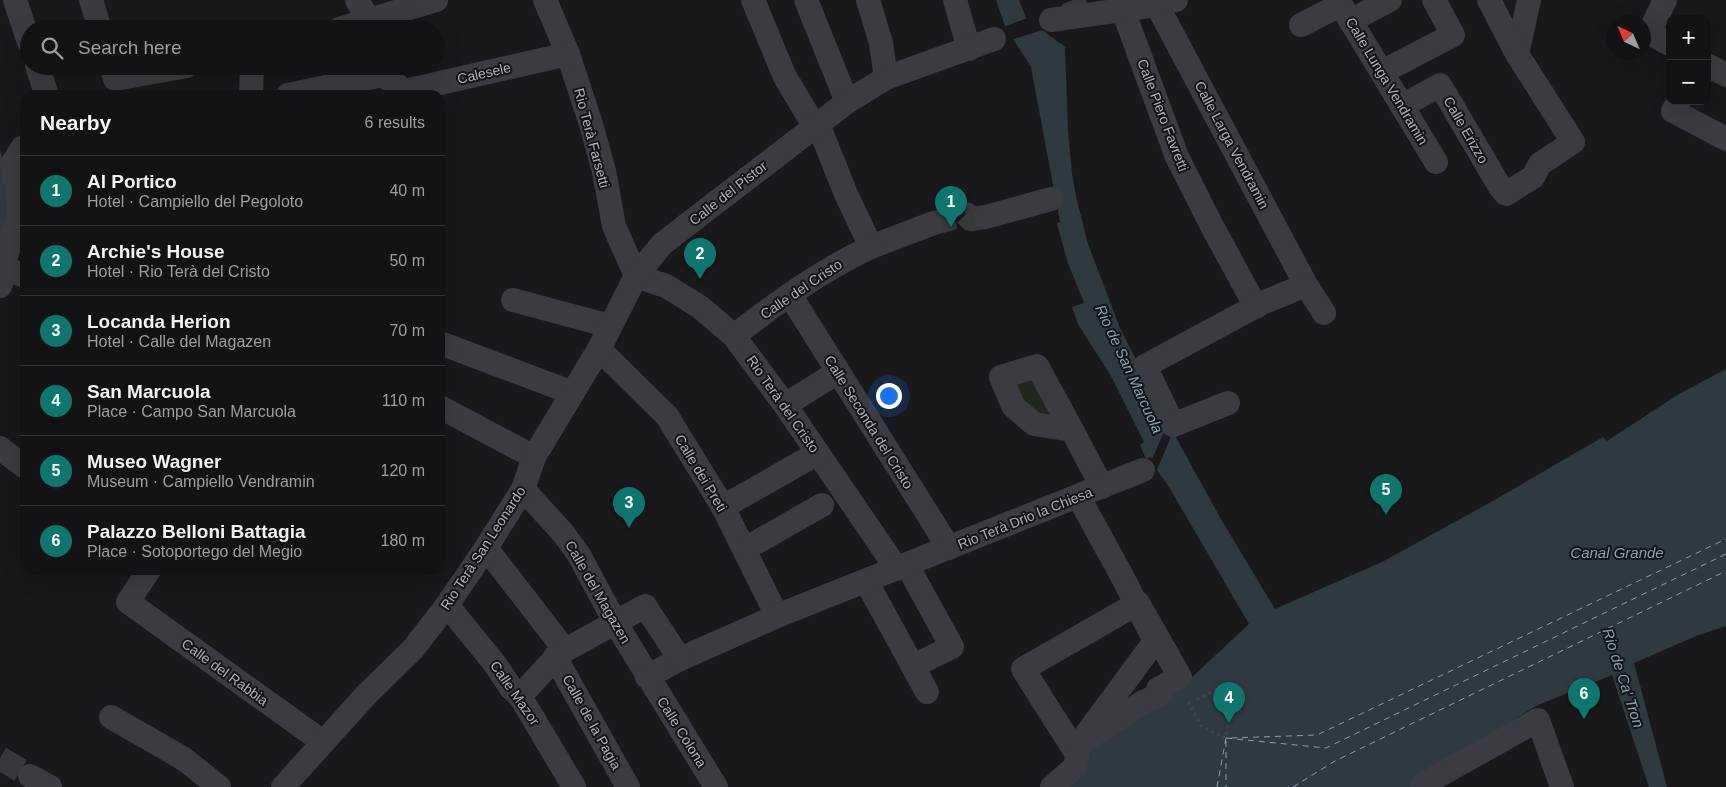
<!DOCTYPE html>
<html lang="en">
<head>
<meta charset="utf-8">
<style>
  body { margin:0; font-family:Helvetica,sans-serif; background:#202022; color:#f1f3f6 }
  .controls { position:absolute; right:15px; top:15px; display:grid; overflow:hidden; border-radius:10px; box-shadow:0 5px 20px #0002 }
  .controls button { width:45px; height:45px; display:grid; place-items:center; padding:0; border:0; border-bottom:1px solid #323234; background:#131315; color:#f1f3f6; font:25px sans-serif }
  .compass { position:absolute; left:1606px; top:15px; width:45px; height:45px; border-radius:50%; background:#131315; box-shadow:0 5px 20px #0002; rotate:316deg }
  .you { position:absolute; left:888px; top:395px; width:18px; height:18px; margin:-12px; border:4px solid #fff; border-radius:50%; background:#1a73e8; box-shadow:0 0 0 8px #1a73e833 }
  .badge { display:grid; place-items:center; width:32px; height:32px; border-radius:50%; background:#0f766e; color:#fff; font-size:16px; font-weight:700 }
  .pin { position:absolute; translate:-50% -41px; filter:drop-shadow(0 1px 2px #0008) }
  .pin::after { content:''; position:absolute; top:26px; width:18px; height:15px; background:inherit; clip-path:polygon(0 0,100% 0,50% 100%) }
  .list { margin:0; padding:0; list-style:none }
  h2 { display:flex; justify-content:space-between; align-items:center; height:65px; margin:0; padding:0 20px; font-size:21px }
  h2 small { font-size:16px; font-weight:400; color:#9d9ea0 }
  .list li { display:grid; grid-template-columns:32px 1fr auto; gap:15px; align-items:center; box-sizing:border-box; height:70px; padding:0 20px; border-top:1px solid #323234 }
  .list b { display:block; font-size:19px; white-space:nowrap }
  .list p { margin:0; font-size:16px; white-space:nowrap; color:#9d9ea0 }
  .list em { font-size:16px; font-style:normal; color:#9d9ea0 }
  .icon { flex:none; width:28px; height:28px; fill:none; stroke:currentColor; stroke-width:2; stroke-linecap:round; stroke-linejoin:round }
  .map { position:relative; flex:none; width:1726px; height:787px; overflow:hidden }
  .search { position:absolute; background:#131315; box-shadow:0 5px 20px #0002; left:20px; top:20px; width:425px; height:55px; display:flex; align-items:center; gap:12px; box-sizing:border-box; padding:0 18px; border-radius:28px; color:#9d9ea0; font-size:19px }
  .panel { position:absolute; background:#131315; box-shadow:0 5px 20px #0002; left:20px; top:90px; width:425px; height:485px; border-radius:15px }
  .map>svg:first-child { display:block }
  .green { fill:#1f271f }
  .water { fill:#2f3a40 }
  .pier { fill:#19191c }
  .lines { fill:none; stroke-linecap:round; stroke-linejoin:round }
  .ferry { stroke:#83a4b6; stroke-width:1; stroke-dasharray:6 5; stroke-linecap:butt }
  .pedestrian-tunnel { stroke:#36383c; stroke-width:24; stroke-dasharray:24 12; stroke-linecap:butt }
  .path { stroke:#404348; stroke-width:3; stroke-dasharray:2.5 4; stroke-linecap:butt }
  .pedestrian { stroke:#3a3c41; stroke-width:24 }
  .labels { text-anchor:middle; stroke-width:4; stroke-linejoin:round; paint-order:stroke }
  .street-label { font-size:14px; fill:#abb2bb; stroke:#141417 }
  .water-label { font-size:15px; font-style:italic; fill:#83a4b6; stroke:#141417 }
</style>
</head>
<body>
<div class="map">
<svg width="1726" height="787" viewBox="0 0 1726 787">
  <rect width="100%" height="100%" fill="#19191c"/>
  <path class="green" d="M 1035,373 L 1060,422 L 1031,418 L 1008,381 Z"/>
  <g class="water">
    <path d="M 996,0 L 1019,0 L 1026,18 L 1065,47 L 1068,131 L 1072,174 L 1077,201 L 1088,244 L 1120,328 L 1168,423 L 1222,521 L 1275,609 L 1382,562 L 1491,502 L 1603,437 L 1607,441 L 1679,394 L 1726,369 L 1726,626 L 1696,636 L 1634,663 L 1667,787 L 1649,787 L 1612,675 L 1536,706 L 1418,780 L 1420,787 L 1067,787 L 1092,738 L 1188,681 L 1249,624 L 1169,487 L 1157,470 L 1151,457 L 1146,459 L 1140,445 L 1144,442 L 1111,376 L 1078,324 L 1072,307 L 1084,303 L 1068,263 L 1057,224 L 1060,222 L 1031,67 L 1005,26 Z"/>
    <path d="M 0,149 L 11,196 L 0,253 Z"/>
  </g>
  <g class="pier">
    <path d="M 1030,17 L 1046,29 L 1011,40 L 1003,27 Z"/>
    <path d="M 1168,423 L 1173,432 L 1157,470 L 1155,471 L 1146,462 L 1152,459 Z"/>
  </g>
  <g class="lines">
    <g class="ferry">
      <path d="M 1226,738 L 1326,748 L 1726,554"/>
      <path d="M 1231,738 L 1317,735 L 1726,539"/>
      <path d="M 1226,741 L 1226,787"/>
      <path d="M 1217,787 L 1226,738"/>
      <path d="M 1293,787 L 1335,761 L 1726,571"/>
    </g>
    <g class="pedestrian-tunnel">
      <path d="M 1073,0 L 1076,8"/>
      <path d="M 931,224 L 966,214 L 971,219 L 986,217"/>
      <path d="M 0,758 L 30,776"/>
    </g>
    <path class="path" d="M 1188,702 L 1202,727 L 1226,738 L 1230,708 L 1218,688 L 1196,700"/>
    <g class="pedestrian">
      <path d="M 15,0 L 29,42"/>
      <path d="M 91,0 L 100,29"/>
      <path d="M 357,0 L 369,20"/>
      <path d="M 545,0 L 568,54 L 590,121 L 604,171 L 614,226 L 636,276"/>
      <path d="M 753,0 L 785,77 L 815,127"/>
      <path d="M 806,0 L 847,102"/>
      <path d="M 868,0 L 881,43 L 886,78"/>
      <path d="M 955,0 L 969,49"/>
      <path d="M 1338,0 L 1436,162"/>
      <path d="M 1665,0 L 1649,33 L 1670,44"/>
      <path d="M 1157,5 L 1306,285"/>
      <path d="M 1123,10 L 1177,157 L 1213,228 L 1256,307"/>
      <path d="M 1051,20 L 1157,5 L 1176,0"/>
      <path d="M 1350,21 L 1390,0"/>
      <path d="M 1301,25 L 1340,5"/>
      <path d="M 339,29 L 436,0"/>
      <path d="M 1517,54 L 1529,0"/>
      <path d="M 1707,65 L 1726,75"/>
      <path d="M 37,66 L 47,95"/>
      <path d="M 111,66 L 115,79 L 187,66"/>
      <path d="M 1382,72 L 1453,35 L 1434,0"/>
      <path d="M 251,95 L 252,66"/>
      <path d="M 288,95 L 383,75 L 405,91 L 568,54"/>
      <path d="M 1679,101 L 1673,111 L 1726,139"/>
      <path d="M 1402,106 L 1440,85 L 1500,187 L 1506,194 L 1533,177 L 1540,164 L 1573,142 L 1517,54 L 1489,0"/>
      <path d="M 818,124 L 846,194 L 871,247 L 931,224"/>
      <path d="M 986,217 L 1051,199"/>
      <path d="M 5,268 L 25,276"/>
      <path d="M 636,276 L 666,286 L 700,307 L 734,336 L 785,405 L 897,569"/>
      <path d="M 0,286 L 3,279 L 5,259 L 19,215 L 18,194 L 12,164 L 23,147"/>
      <path d="M 790,295 L 949,548"/>
      <path d="M 513,300 L 610,326"/>
      <path d="M 734,336 C 777,302 822,270 871,247"/>
      <path d="M 440,343 L 573,393"/>
      <path d="M 599,349 L 667,416 L 723,507 L 777,616"/>
      <path d="M 785,405 L 838,372"/>
      <path d="M 440,407 L 534,457"/>
      <path d="M 1170,418 L 1145,366 L 1262,303 L 1306,285 L 1324,313"/>
      <path d="M 1173,425 L 1228,403"/>
      <path d="M 1072,430 L 1037,366 L 1001,377 L 1013,406 L 1034,424 L 1072,430 L 1102,487"/>
      <path d="M 0,448 L 25,467"/>
      <path d="M 523,489 L 563,533 L 579,555 L 615,622 L 716,787"/>
      <path d="M 723,507 L 818,453"/>
      <path d="M 486,548 L 565,650"/>
      <path d="M 745,549 L 822,505"/>
      <path d="M 907,565 L 952,647 L 913,666"/>
      <path d="M 149,570 L 128,602 L 323,742"/>
      <path d="M 866,581 L 927,692"/>
      <path d="M 1138,603 L 1180,677 L 1158,689 L 1161,694 L 1143,702 L 1073,748 L 1023,669 Z"/>
      <path d="M 447,605 L 495,664 L 511,688 L 520,696 L 574,787"/>
      <path d="M 555,657 L 628,787"/>
      <path d="M 647,677 L 680,659 L 777,616 L 1143,470"/>
      <path d="M 520,696 L 560,653 L 645,606 L 680,659"/>
      <path d="M 111,717 L 184,759 L 219,787"/>
      <path d="M 30,776 L 50,787"/>
      <path d="M 1422,785 L 1538,720 L 1562,787"/>
      <path d="M 283,787 L 366,695 L 413,649 L 447,605 L 486,548 L 523,489 L 534,457 L 599,349 L 636,276 L 662,244 L 847,102 L 886,78 L 994,39"/>
      <path d="M 1052,787 L 1075,767 L 1079,744 L 1155,641 L 1122,576 L 1078,496"/>
    </g>
  </g>
  <g class="labels">
    <g class="street-label">
      <text transform="translate(484 73) rotate(-13)" y="5">Calesele</text>
      <text transform="translate(1387 81) rotate(59)" y="5">Calle Lunga Vendramin</text>
      <text transform="translate(1163 115) rotate(69)" y="5">Calle Piero Favretti</text>
      <text transform="translate(1466 130) rotate(60)" y="5">Calle Erizzo</text>
      <text transform="translate(592 138) rotate(75)" y="5">Rio Terà Farsetti</text>
      <text transform="translate(1232 145) rotate(62)" y="5">Calle Larga Vendramin</text>
      <text transform="translate(728 193) rotate(-38)" y="5">Calle del Pistor</text>
      <text transform="translate(801 289) rotate(-34)" y="5">Calle del Cristo</text>
      <text transform="translate(783 404) rotate(55)" y="5">Rio Terà del Cristo</text>
      <text transform="translate(869 422) rotate(58)" y="5">Calle Seconda del Cristo</text>
      <text transform="translate(701 473) rotate(59)" y="5">Calle dei Preti</text>
      <text transform="translate(1025 518) rotate(-22)" y="5">Rio Terà Drio la Chiesa</text>
      <text transform="translate(483 548) rotate(-57)" y="5">Rio Terà San Leonardo</text>
      <text transform="translate(598 592) rotate(60)" y="5">Calle del Magazen</text>
      <text transform="translate(225 672) rotate(36)" y="5">Calle del Rabbia</text>
      <text transform="translate(515 693) rotate(55)" y="5">Calle Mazor</text>
      <text transform="translate(592 722) rotate(61)" y="5">Calle de la Pagia</text>
      <text transform="translate(682 732) rotate(58)" y="5">Calle Colona</text>
    </g>
    <g class="water-label">
      <text transform="translate(1129 369) rotate(65)" y="5">Rio de San Marcuola</text>
      <text x="1617" y="558">Canal Grande</text>
      <text transform="translate(1623 678) rotate(72)" y="5">Rio de Ca' Tron</text>
    </g>
  </g>
</svg>
<div class="controls">
<button>+</button>
<button>−</button>
</div>
<svg class="compass" viewBox="-18 -18 36 36"><path d="M0-13l5 13h-10z" fill="#e53935"/><path d="M0 13l5-13h-10z" fill="#9d9ea0"/></svg>
<div class="you"></div>
<div class="pin badge" style="left:951px;top:227px">1</div>
<div class="pin badge" style="left:700px;top:279px">2</div>
<div class="pin badge" style="left:629px;top:528px">3</div>
<div class="pin badge" style="left:1229px;top:723px">4</div>
<div class="pin badge" style="left:1386px;top:515px">5</div>
<div class="pin badge" style="left:1584px;top:719px">6</div>
<div class="search"><svg class="icon" aria-label="search" viewBox="0 0 24 24"><circle cx="10" cy="10" r="6"/><path d="M15 15l6 6"/></svg>Search here</div>
<section class="panel">
<h2>Nearby<small>6 results</small></h2>
<ul class="list">
<li><span class="badge">1</span><div><b>Al Portico</b><p>Hotel · Campiello del Pegoloto</p></div><em>40 m</em></li>
<li><span class="badge">2</span><div><b>Archie's House</b><p>Hotel · Rio Terà del Cristo</p></div><em>50 m</em></li>
<li><span class="badge">3</span><div><b>Locanda Herion</b><p>Hotel · Calle del Magazen</p></div><em>70 m</em></li>
<li><span class="badge">4</span><div><b>San Marcuola</b><p>Place · Campo San Marcuola</p></div><em>110 m</em></li>
<li><span class="badge">5</span><div><b>Museo Wagner</b><p>Museum · Campiello Vendramin</p></div><em>120 m</em></li>
<li><span class="badge">6</span><div><b>Palazzo Belloni Battagia</b><p>Place · Sotoportego del Megio</p></div><em>180 m</em></li>
</ul>
</section>
</div>
</body>
</html>
